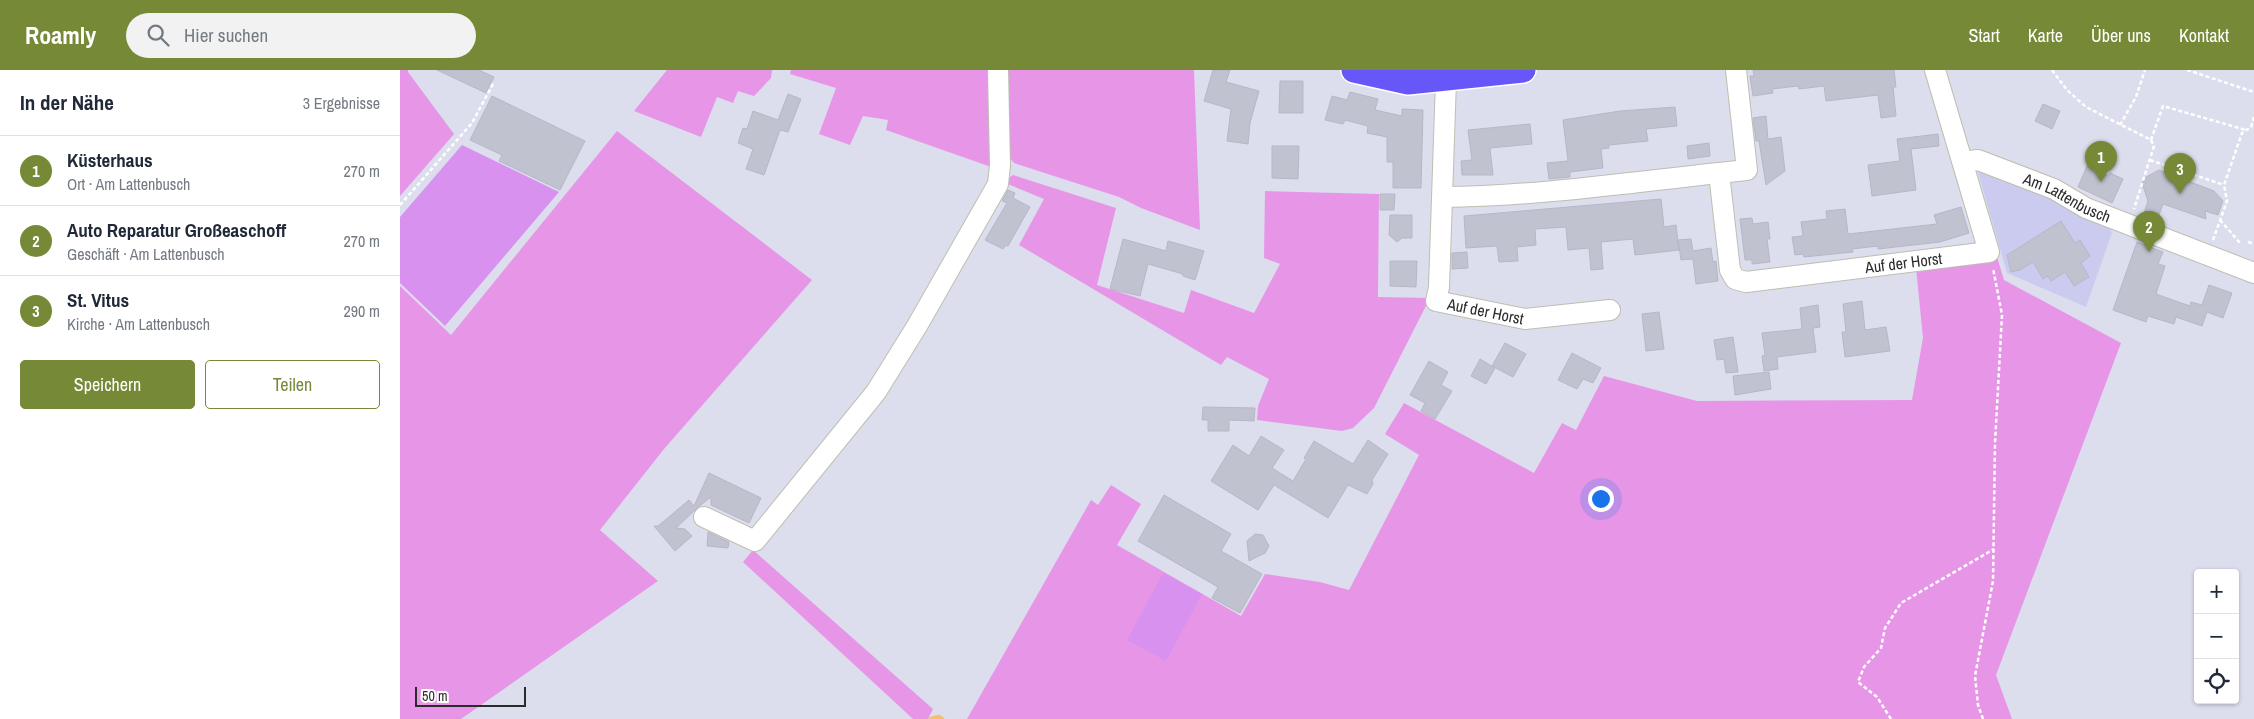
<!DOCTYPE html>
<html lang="de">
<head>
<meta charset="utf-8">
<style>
  body { margin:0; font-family:"Archivo Narrow",sans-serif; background:#f2f2f3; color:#1f2937 }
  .controls { position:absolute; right:15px; bottom:15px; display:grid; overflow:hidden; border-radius:5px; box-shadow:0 1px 4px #0004 }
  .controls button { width:45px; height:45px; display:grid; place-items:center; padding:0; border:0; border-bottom:1px solid #e0e1e3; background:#fff; color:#1f2937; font:25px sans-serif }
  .scale { position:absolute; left:15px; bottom:12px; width:111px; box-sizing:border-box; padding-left:5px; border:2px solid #2b2b2b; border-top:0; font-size:14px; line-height:18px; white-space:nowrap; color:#2b2b2b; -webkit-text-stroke:4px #fff; paint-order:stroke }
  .you { position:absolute; left:1200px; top:428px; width:18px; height:18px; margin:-12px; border:4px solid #fff; border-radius:50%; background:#1a73e8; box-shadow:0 0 0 8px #1a73e833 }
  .badge { display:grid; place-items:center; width:32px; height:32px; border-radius:50%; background:#768937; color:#fff; font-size:16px; font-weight:700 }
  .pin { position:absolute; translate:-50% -41px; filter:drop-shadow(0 1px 2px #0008) }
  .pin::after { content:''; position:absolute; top:26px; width:18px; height:15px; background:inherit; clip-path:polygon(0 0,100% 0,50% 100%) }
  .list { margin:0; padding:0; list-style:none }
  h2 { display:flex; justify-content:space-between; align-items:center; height:65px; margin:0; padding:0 20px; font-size:21px }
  h2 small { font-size:16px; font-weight:400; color:#747a83 }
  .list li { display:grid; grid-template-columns:32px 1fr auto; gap:15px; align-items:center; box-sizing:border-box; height:70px; padding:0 20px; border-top:1px solid #e0e1e3 }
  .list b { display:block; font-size:19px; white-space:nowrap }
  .list p { margin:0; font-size:16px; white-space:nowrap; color:#747a83 }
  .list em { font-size:16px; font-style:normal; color:#747a83 }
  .actions { display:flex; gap:10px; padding:15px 20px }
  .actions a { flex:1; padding:11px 0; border:1px solid #768937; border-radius:5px; text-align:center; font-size:18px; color:#768937 }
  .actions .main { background:#768937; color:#fff }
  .icon { flex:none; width:28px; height:28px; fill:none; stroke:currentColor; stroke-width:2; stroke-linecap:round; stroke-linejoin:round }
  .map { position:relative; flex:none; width:1854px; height:649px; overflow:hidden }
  header { display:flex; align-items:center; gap:30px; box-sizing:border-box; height:70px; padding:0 25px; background:#768937; color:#fff }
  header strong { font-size:24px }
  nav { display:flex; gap:28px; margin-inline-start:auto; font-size:18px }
  .search { width:350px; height:45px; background:#f2f2f3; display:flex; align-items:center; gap:12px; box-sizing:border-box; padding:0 18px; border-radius:28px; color:#747a83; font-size:19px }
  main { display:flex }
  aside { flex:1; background:#fff }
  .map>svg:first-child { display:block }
  .education { fill:#cbcbf0 }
  .green { fill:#e796e7 }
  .pitch { fill:#d991ef }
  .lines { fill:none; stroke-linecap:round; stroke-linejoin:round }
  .stream { stroke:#f5be6a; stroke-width:4.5 }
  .building { fill:#c1c2d0; stroke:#b6b6c9 }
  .minor-casing { stroke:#bdbfb0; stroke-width:22 }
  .major-casing { stroke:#fff; stroke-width:28 }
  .path { stroke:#fff; stroke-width:2.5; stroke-dasharray:4 2.5; stroke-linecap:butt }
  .minor { stroke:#fff; stroke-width:20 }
  .major { stroke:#6857f8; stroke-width:25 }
  .labels { text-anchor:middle; stroke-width:5; stroke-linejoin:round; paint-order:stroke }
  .street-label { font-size:16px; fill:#2b2b2b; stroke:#fff }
</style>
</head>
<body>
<header>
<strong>Roamly</strong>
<div class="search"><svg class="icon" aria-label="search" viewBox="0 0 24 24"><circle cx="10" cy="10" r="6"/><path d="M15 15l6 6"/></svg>Hier suchen</div>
<nav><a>Start</a><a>Karte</a><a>Über uns</a><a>Kontakt</a></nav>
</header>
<main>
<aside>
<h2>In der Nähe<small>3 Ergebnisse</small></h2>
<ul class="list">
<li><span class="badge">1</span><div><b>Küsterhaus</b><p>Ort · Am Lattenbusch</p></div><em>270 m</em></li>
<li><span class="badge">2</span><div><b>Auto Reparatur Großeaschoff</b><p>Geschäft · Am Lattenbusch</p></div><em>270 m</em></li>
<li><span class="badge">3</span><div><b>St. Vitus</b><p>Kirche · Am Lattenbusch</p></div><em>290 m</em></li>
</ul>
<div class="actions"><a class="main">Speichern</a><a>Teilen</a></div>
</aside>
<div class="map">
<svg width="1854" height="649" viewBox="0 0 1854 649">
  <rect width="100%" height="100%" fill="#dcdeed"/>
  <path class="education" d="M 1577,99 L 1585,99 L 1708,154 L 1712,163 L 1686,237 L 1607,203 Z"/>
  <g class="green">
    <path d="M 0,0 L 8,0 L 8,2 L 54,64 L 0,126 Z"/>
    <path d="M 267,0 L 372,0 L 371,8 L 354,26 L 338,21 L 333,33 L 317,27 L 301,67 L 234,41 Z"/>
    <path d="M 391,0 L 593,0 L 594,98 L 486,60 L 488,50 L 463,46 L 450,75 L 419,64 L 436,18 L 390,4 Z"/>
    <path d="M 603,0 L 794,0 L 800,160 L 741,138 L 719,127 L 614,93 L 605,82 Z"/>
    <path d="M 217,61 L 412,210 L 264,379 L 200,460 L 258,511 L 61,649 L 0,649 L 0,216 L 51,265 Z"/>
    <path d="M 613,105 L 716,138 L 697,215 L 784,243 L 791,220 L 854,243 L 880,194 L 864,188 L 865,121 L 979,124 L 978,227 L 1030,228 L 974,338 L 953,358 L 942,361 L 857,350 L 858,336 L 869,309 L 827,287 L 821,295 L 619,175 L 644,129 L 603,112 Z"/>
    <path d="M 1597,187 L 1604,210 L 1721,273 L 1596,605 L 1612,649 L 567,649 L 691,430 L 698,435 L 711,415 L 741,434 L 717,475 L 841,546 L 865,504 L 920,512 L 949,520 L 1019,385 L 985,364 L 1004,333 L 1134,403 L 1162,353 L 1176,360 L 1204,306 L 1297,331 L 1512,330 L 1523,268 L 1516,198 Z"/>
    <path d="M 353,480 L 533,639 L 528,649 L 513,649 L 343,492 Z"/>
  </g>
  <g class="pitch">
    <path d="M 62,75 L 159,122 L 45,256 L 0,213 L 0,147 Z"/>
    <path d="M 763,503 L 802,524 L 766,591 L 727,570 Z"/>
  </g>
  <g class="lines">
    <path class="stream" d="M 531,649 L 539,647 L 542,649"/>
  </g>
  <g class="building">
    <path d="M 37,0 L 79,0 L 94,7 L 86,23 Z"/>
    <path d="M 813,0 L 830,0 L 826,12 L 859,21 L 850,53 L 848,74 L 827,71 L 831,39 L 804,31 Z"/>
    <path d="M 1353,0 L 1494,0 L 1496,17 L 1493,17 L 1496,46 L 1481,48 L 1478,25 L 1426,31 L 1424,16 L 1399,19 L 1398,16 L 1372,19 L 1373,23 L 1353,26 L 1350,6 L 1354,6 Z"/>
    <path d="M 880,11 L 903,11 L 903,43 L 879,43 Z"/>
    <path d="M 950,22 L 978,29 L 975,40 L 1002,46 L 1002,39 L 1023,40 L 1021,118 L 993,118 L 993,92 L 987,92 L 987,67 L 967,63 L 968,56 L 945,50 L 943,54 L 925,50 L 932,26 L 947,30 Z"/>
    <path d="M 388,24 L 401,29 L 388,62 L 380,60 L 364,105 L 346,99 L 353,79 L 338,73 L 343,58 L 347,59 L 353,41 L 378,50 Z"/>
    <path d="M 92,26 L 185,71 L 160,120 L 99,91 L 102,85 L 70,70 Z"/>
    <path d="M 1643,34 L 1660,41 L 1652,59 L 1635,51 Z"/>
    <path d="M 1275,37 L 1277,56 L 1246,59 L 1248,71 L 1209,75 L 1209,78 L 1201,79 L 1203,98 L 1170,102 L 1170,107 L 1149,109 L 1147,93 L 1168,91 L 1163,50 L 1220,41 Z"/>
    <path d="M 1366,46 L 1368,69 L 1381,67 L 1385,101 L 1366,115 L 1359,71 L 1356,71 L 1353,48 Z"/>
    <path d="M 1130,54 L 1132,74 L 1090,78 L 1093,105 L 1062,105 L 1061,91 L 1072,90 L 1068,60 Z"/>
    <path d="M 1538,64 L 1539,76 L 1511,79 L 1516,120 L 1472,126 L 1468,95 L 1500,91 L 1497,69 Z"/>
    <path d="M 1309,73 L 1310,86 L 1288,89 L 1287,76 Z"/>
    <path d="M 872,76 L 899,76 L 898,109 L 872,108 Z"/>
    <path d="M 1687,96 L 1709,106 L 1710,103 L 1723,109 L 1712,133 L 1678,117 Z"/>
    <path d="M 1759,100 L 1814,121 L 1823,131 L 1818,145 L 1805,141 L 1806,149 L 1763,134 L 1758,148 L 1744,143 L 1748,131 L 1742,113 L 1746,107 Z"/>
    <path d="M 608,120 L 615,123 L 613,128 L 630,137 L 608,176 L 606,175 L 603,179 L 585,170 L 607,133 L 602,131 Z"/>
    <path d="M 980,124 L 995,124 L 994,140 L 980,140 Z"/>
    <path d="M 1261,129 L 1264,157 L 1276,155 L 1279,180 L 1235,185 L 1233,169 L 1201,172 L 1203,199 L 1191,200 L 1189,178 L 1168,180 L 1166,157 L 1135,159 L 1136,175 L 1117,177 L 1118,191 L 1099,192 L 1097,176 L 1066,178 L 1064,146 Z"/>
    <path d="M 1561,137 L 1569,163 L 1540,172 L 1478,179 L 1478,176 L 1452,179 L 1453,182 L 1404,187 L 1403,184 L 1395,185 L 1392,167 L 1403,166 L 1401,152 L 1427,149 L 1426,141 L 1445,139 L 1448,164 L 1537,154 L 1534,145 Z"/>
    <path d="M 990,145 L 1012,145 L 1012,168 L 1002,168 L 997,172 L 989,165 Z"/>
    <path d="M 1352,148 L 1353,154 L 1368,152 L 1370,169 L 1367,169 L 1370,192 L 1352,194 L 1352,190 L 1345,190 L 1340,149 Z"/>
    <path d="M 1661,151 L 1675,173 L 1680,170 L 1690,186 L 1681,193 L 1689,207 L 1674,216 L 1665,202 L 1651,211 L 1648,206 L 1643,209 L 1633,192 L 1620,200 L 1611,202 L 1607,185 Z"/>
    <path d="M 723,169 L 766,181 L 768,171 L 804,181 L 795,210 L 783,206 L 783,204 L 748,194 L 740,226 L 710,219 Z"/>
    <path d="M 1291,169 L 1293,181 L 1311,178 L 1313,192 L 1316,191 L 1318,211 L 1296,214 L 1293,189 L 1281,190 L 1278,170 Z"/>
    <path d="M 1737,172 L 1763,182 L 1758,194 L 1765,196 L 1756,224 L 1790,236 L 1791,232 L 1802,235 L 1809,215 L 1832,223 L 1823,248 L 1807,242 L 1802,256 L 1776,247 L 1774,254 L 1748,246 L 1746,252 L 1713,240 Z"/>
    <path d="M 1067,182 L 1068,198 L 1052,199 L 1052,183 Z"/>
    <path d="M 990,191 L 1017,191 L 1016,217 L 990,216 Z"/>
    <path d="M 1462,231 L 1465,260 L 1486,257 L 1490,281 L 1445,287 L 1442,262 L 1446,262 L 1443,234 Z"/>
    <path d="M 1418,235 L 1420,257 L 1413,258 L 1416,282 L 1377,287 L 1378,299 L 1364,301 L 1362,286 L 1365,285 L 1362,263 L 1402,259 L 1400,238 Z"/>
    <path d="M 1259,242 L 1264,279 L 1246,281 L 1242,244 Z"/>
    <path d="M 1333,267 L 1338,302 L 1326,303 L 1324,289 L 1317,290 L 1314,270 Z"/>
    <path d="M 1105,273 L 1126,284 L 1113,307 L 1092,296 Z"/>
    <path d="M 1172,283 L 1201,298 L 1193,313 L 1183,309 L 1177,319 L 1158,310 Z"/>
    <path d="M 1080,289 L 1095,298 L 1086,314 L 1071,306 Z"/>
    <path d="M 1029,291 L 1048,302 L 1041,315 L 1052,321 L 1035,349 L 1021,341 L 1025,333 L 1010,325 Z"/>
    <path d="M 1369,302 L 1371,319 L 1335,325 L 1333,306 Z"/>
    <path d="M 803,337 L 855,338 L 854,351 L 829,350 L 829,361 L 808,361 L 808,350 L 802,350 Z"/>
    <path d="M 861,366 L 884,380 L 872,398 L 893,411 L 906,389 L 904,388 L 914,371 L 953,394 L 968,370 L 988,384 L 972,410 L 973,414 L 967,424 L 948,415 L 928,448 L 874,415 L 858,440 L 811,411 L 833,375 L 849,386 Z"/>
    <path d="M 309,403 L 361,428 L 349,453 L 311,435 L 311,427 L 297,438 L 276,458 L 285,459 L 292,466 L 275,481 L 254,456 L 258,456 L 289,430 L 294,436 Z"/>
    <path d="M 764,425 L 831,464 L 821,481 L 862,504 L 840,543 L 812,528 L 818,517 L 738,471 Z"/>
    <path d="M 308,462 L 329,472 L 328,478 L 307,476 Z"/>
    <path d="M 855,464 L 863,465 L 869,476 L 865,483 L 849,491 L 847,471 Z"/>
  </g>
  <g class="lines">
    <defs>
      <g id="minor">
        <path id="s1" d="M 1046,10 L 1039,217 L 1036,231 L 1125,249 L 1210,240"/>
        <path id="s2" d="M 1563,92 L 1578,90 L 1654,119 L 1686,138 L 1854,203"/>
        <path id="s3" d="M 1319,103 L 1330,200 L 1335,209 L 1346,212 L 1589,182 L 1535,0"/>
        <path d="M 1043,127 C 1145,126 1246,110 1347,100 L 1336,0"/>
        <path d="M 304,447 L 355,471 L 476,322 L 517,256 L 598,114 L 600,95 L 598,0"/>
      </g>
      <path id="major" d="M 954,0 L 1008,12 L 1123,0"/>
    </defs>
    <use href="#minor" class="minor-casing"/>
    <use href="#major" class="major-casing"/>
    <g class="path">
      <path d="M 1652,0 L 1667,20 L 1686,37 L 1751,70 L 1754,76 L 1734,139"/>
      <path d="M 1787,0 L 1854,22"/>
      <path d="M 1720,55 L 1736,27 L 1745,0"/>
      <path d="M 1751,70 L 1763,36 L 1846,60"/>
      <path d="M 1750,90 L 1824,115"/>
      <path d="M 0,135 L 72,53 L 94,12"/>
      <path d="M 1820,150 L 1841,174"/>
      <path d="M 1813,170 L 1827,131 L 1824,115 L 1842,63 L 1851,57 L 1854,47"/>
      <path d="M 1848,172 L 1854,174"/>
      <path d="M 1491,649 L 1477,627 L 1458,612 L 1464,597 L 1481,578 L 1485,558 L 1501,533 L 1594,479"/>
      <path d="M 1583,649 L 1578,635 L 1575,606 L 1593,511 L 1595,373 L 1602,245 L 1593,198"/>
    </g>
    <use href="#minor" class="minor"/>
    <use href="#major" class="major"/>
  </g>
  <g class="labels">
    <g class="street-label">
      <text dy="6" stroke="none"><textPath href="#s2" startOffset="112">Am Lattenbusch</textPath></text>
      <text dy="6" stroke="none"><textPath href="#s3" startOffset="278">Auf der Horst</textPath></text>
      <text dy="6" stroke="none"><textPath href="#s1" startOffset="272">Auf der Horst</textPath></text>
    </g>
  </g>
</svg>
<div class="controls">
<button>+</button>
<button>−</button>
<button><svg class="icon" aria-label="locate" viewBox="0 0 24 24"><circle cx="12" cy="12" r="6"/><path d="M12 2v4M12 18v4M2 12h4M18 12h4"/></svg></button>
</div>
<div class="scale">50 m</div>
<div class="you"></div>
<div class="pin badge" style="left:1701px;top:112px">1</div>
<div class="pin badge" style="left:1749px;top:182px">2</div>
<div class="pin badge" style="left:1780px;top:124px">3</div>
</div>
</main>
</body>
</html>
